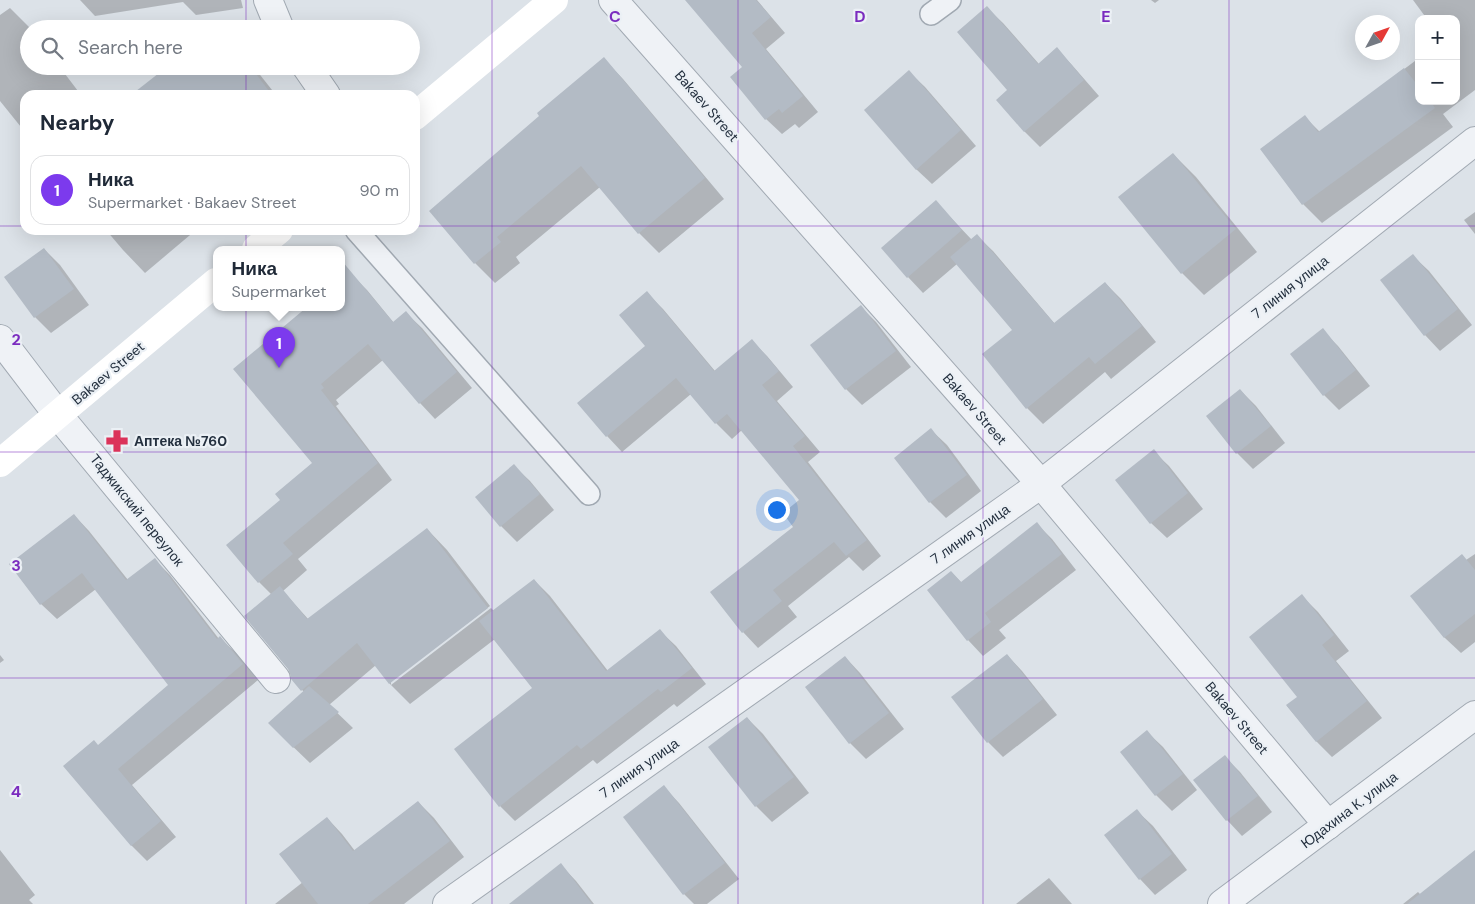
<!DOCTYPE html>
<html lang="en">
<head>
<meta charset="utf-8">
<style>
  body { margin:0; font-family:"DM Sans",sans-serif; background:#f2f2f3; color:#1f2937 }
  .controls { position:absolute; right:15px; top:15px; display:grid; overflow:hidden; border-radius:10px; box-shadow:0 5px 20px #0002 }
  .controls button { width:45px; height:45px; display:grid; place-items:center; padding:0; border:0; border-bottom:1px solid #e0e1e3; background:#fff; color:#1f2937; font:25px sans-serif }
  .compass { position:absolute; left:1355px; top:15px; width:45px; height:45px; border-radius:50%; background:#fff; box-shadow:0 5px 20px #0002; rotate:50deg }
  .you { position:absolute; left:776px; top:509px; width:18px; height:18px; margin:-12px; border:4px solid #fff; border-radius:50%; background:#1a73e8; box-shadow:0 0 0 8px #1a73e833 }
  .badge { display:grid; place-items:center; width:32px; height:32px; border-radius:50%; background:#7c3aed; color:#fff; font-size:16px; font-weight:700 }
  .pin { position:absolute; translate:-50% -41px; filter:drop-shadow(0 1px 2px #0008) }
  .pin::after { content:''; position:absolute; top:26px; width:18px; height:15px; background:inherit; clip-path:polygon(0 0,100% 0,50% 100%) }
  .popup { position:absolute; left:213px; top:246px; width:132px; height:65px; box-sizing:border-box; display:grid; place-content:center; border-radius:10px; background:#fff; filter:drop-shadow(0 1px 4px #0005); font-size:16px; white-space:nowrap; color:#747a83 }
  .popup b { font-size:19px; color:#1f2937 }
  .popup::after { content:''; position:absolute; left:50%; top:100%; margin-left:-10px; border:10px solid transparent; border-top-color:#fff }
  .list { margin:0; padding:0; list-style:none }
  h2 { display:flex; justify-content:space-between; align-items:center; height:65px; margin:0; padding:0 20px; font-size:21px }
  h2 small { font-size:16px; font-weight:400; color:#747a83 }
  .list li { display:grid; grid-template-columns:32px 1fr auto; gap:15px; align-items:center; box-sizing:border-box; height:70px; margin:0 10px 10px; padding:0 10px; border:1px solid #e0e1e3; border-radius:15px }
  .list b { display:block; font-size:19px; white-space:nowrap }
  .list p { margin:0; font-size:16px; white-space:nowrap; color:#747a83 }
  .list em { font-size:16px; font-style:normal; color:#747a83 }
  .icon { flex:none; width:28px; height:28px; fill:none; stroke:currentColor; stroke-width:2; stroke-linecap:round; stroke-linejoin:round }
  .map { position:relative; flex:none; width:1475px; height:904px; overflow:hidden }
  .search { position:absolute; background:#fff; box-shadow:0 5px 20px #0002; left:20px; top:20px; width:400px; height:55px; display:flex; align-items:center; gap:12px; box-sizing:border-box; padding:0 18px; border-radius:28px; color:#747a83; font-size:19px }
  .panel { position:absolute; background:#fff; box-shadow:0 5px 20px #0002; left:20px; top:90px; width:400px; height:145px; border-radius:15px }
  .map>svg:first-child { display:block }
  .shadow { fill:#0003 }
  .building { fill:#b3bbc5 }
  .lines { fill:none; stroke-linecap:round; stroke-linejoin:round }
  .lane-casing { stroke:#a1a9b2; stroke-width:24 }
  .street-casing { stroke:#a1a9b2; stroke-width:30 }
  .lane { stroke:#eff2f6; stroke-width:21 }
  .street { stroke:#eff2f6; stroke-width:28 }
  .secondary { stroke:#fff; stroke-width:28 }
  .grid { fill:none; stroke:#7b2cbf; stroke-width:1; stroke-opacity:0.55 }
  .labels { text-anchor:middle; stroke-width:4.5; stroke-linejoin:round; paint-order:stroke }
  .street-label { font-size:14px; fill:#24303f; stroke:#ebf0f5 }
  .poi-label { font-size:14px; font-weight:bold; fill:#24303f; stroke:#ebf0f5; text-anchor:start }
  .grid-label { font-size:16px; text-anchor:middle; font-weight:bold; fill:#7b2cbf; stroke:#ebf0f5; stroke-width:4.5; stroke-linejoin:round; paint-order:stroke }
</style>
</head>
<body>
<div class="map">
<svg width="1475" height="904" viewBox="0 0 1475 904">
  <rect width="100%" height="100%" fill="#dce2e8"/>
  <g class="shadow">
    <path d="M 80,0 L 241,0 L 243,8 L 196,15 L 183,2 L 95,16 Z"/>
    <path d="M 686,0 L 757,0 L 785,33 L 766,49 L 818,112 L 799,128 L 795,124 L 782,134 L 766,119 L 744,67 Z"/>
    <path d="M 1151,0 L 1159,0 L 1155,3 Z"/>
    <path d="M 1413,0 L 1475,0 L 1475,90 L 1443,114 L 1453,127 L 1322,223 L 1303,204 L 1305,117 L 1320,132 L 1419,58 L 1419,101 L 1456,101 L 1456,19 L 1427,19 Z"/>
    <path d="M 10,8 L 31,29 L 29,29 L 29,66 L 59,66 L 81,95 L 25,95 L 25,132 L 0,101 L 0,15 Z"/>
    <path d="M 987,8 L 1003,23 L 1039,64 L 1057,49 L 1072,65 L 1099,96 L 1040,147 L 1024,131 L 1009,90 Z"/>
    <path d="M 604,59 L 623,79 L 724,199 L 659,253 L 639,233 L 600,187 L 516,257 L 520,263 L 495,283 L 475,263 L 431,211 L 541,117 Z"/>
    <path d="M 170,66 L 253,66 L 276,95 L 133,95 Z"/>
    <path d="M 909,72 L 925,87 L 976,146 L 932,184 L 916,169 Z"/>
    <path d="M 1173,154 L 1196,177 L 1257,252 L 1204,295 L 1182,273 Z"/>
    <path d="M 936,202 L 972,240 L 977,236 L 993,251 L 1055,324 L 1105,283 L 1121,299 L 1156,342 L 1111,379 L 1105,372 L 1043,424 L 1027,408 L 984,355 L 1014,330 L 957,264 L 923,293 L 908,277 Z"/>
    <path d="M 1475,212 L 1475,234 L 1464,220 Z"/>
    <path d="M 106,230 L 196,230 L 145,273 L 123,250 Z"/>
    <path d="M 44,249 L 60,265 L 89,305 L 51,333 L 35,317 Z"/>
    <path d="M 1413,256 L 1429,271 L 1472,325 L 1440,351 L 1425,335 Z"/>
    <path d="M 352,275 L 367,290 L 394,323 L 406,313 L 422,328 L 472,388 L 435,419 L 420,403 L 383,360 L 336,400 L 339,404 L 336,406 L 392,480 L 298,559 L 307,570 L 283,591 L 309,620 L 427,529 L 447,550 L 490,606 L 391,681 L 391,685 L 491,608 L 494,611 L 534,580 L 550,596 L 608,671 L 660,631 L 676,646 L 706,684 L 677,707 L 674,704 L 597,764 L 593,760 L 515,821 L 500,806 L 534,688 L 495,639 L 410,704 L 390,684 L 376,665 L 329,705 L 353,728 L 310,763 L 285,739 L 304,692 L 292,679 L 272,595 L 259,582 L 228,545 L 282,500 L 314,463 L 284,332 L 314,307 L 342,307 L 342,283 Z"/>
    <path d="M 647,293 L 663,309 L 715,371 L 752,341 L 767,356 L 793,387 L 777,401 L 820,452 L 808,462 L 881,556 L 863,571 L 849,557 L 788,606 L 797,617 L 758,648 L 743,632 L 795,527 L 801,501 L 742,430 L 732,439 L 716,423 L 691,394 L 622,452 L 607,436 L 646,346 Z"/>
    <path d="M 861,307 L 876,322 L 911,367 L 862,405 L 846,389 L 812,345 Z"/>
    <path d="M 1322,330 L 1338,346 L 1370,386 L 1339,410 L 1324,395 Z"/>
    <path d="M 1240,390 L 1256,406 L 1285,443 L 1253,469 L 1237,453 L 1208,416 Z"/>
    <path d="M 931,430 L 947,445 L 981,491 L 946,518 L 930,502 L 896,458 Z"/>
    <path d="M 1153,451 L 1169,466 L 1203,509 L 1167,538 L 1151,523 Z"/>
    <path d="M 514,466 L 530,481 L 554,510 L 517,542 L 501,526 L 477,497 Z"/>
    <path d="M 74,515 L 89,531 L 128,580 L 155,560 L 170,575 L 219,639 L 220,638 L 236,653 L 258,680 L 132,785 L 176,837 L 147,861 L 131,845 L 98,746 L 170,686 L 96,589 L 57,619 L 41,604 L 11,565 Z"/>
    <path d="M 1037,524 L 1052,539 L 1076,570 L 999,630 L 1006,638 L 983,656 L 968,640 L 951,572 L 962,583 Z"/>
    <path d="M 1475,554 L 1475,642 L 1461,653 L 1445,638 L 1412,596 Z"/>
    <path d="M 1302,596 L 1318,612 L 1349,651 L 1336,661 L 1382,718 L 1332,757 L 1317,742 L 1287,706 L 1298,697 Z"/>
    <path d="M 0,655 L 4,660 L 0,663 Z"/>
    <path d="M 1007,655 L 1022,671 L 1057,715 L 1003,757 L 988,742 Z"/>
    <path d="M 845,657 L 860,673 L 904,729 L 866,759 L 850,743 L 806,687 Z"/>
    <path d="M 747,718 L 763,734 L 809,793 L 772,822 L 756,806 L 710,747 Z"/>
    <path d="M 1147,732 L 1163,747 L 1197,790 L 1172,811 L 1156,795 L 1122,752 Z"/>
    <path d="M 1225,757 L 1240,772 L 1272,812 L 1242,836 L 1227,820 Z"/>
    <path d="M 664,787 L 679,803 L 739,879 L 707,904 L 694,904 L 684,894 L 625,818 Z"/>
    <path d="M 418,802 L 434,818 L 464,857 L 404,904 L 275,904 L 303,882 L 327,818 L 342,834 L 355,851 Z"/>
    <path d="M 1137,811 L 1153,826 L 1187,870 L 1155,895 L 1140,879 Z"/>
    <path d="M 0,850 L 35,895 L 29,900 L 33,904 L 0,904 Z"/>
    <path d="M 1475,852 L 1475,904 L 1403,904 L 1418,892 L 1421,895 Z"/>
    <path d="M 561,865 L 576,881 L 594,904 L 535,904 Z"/>
    <path d="M 1049,878 L 1072,904 L 1016,904 Z"/>
  </g>
  <g class="building">
    <path d="M 685,0 L 756,0 L 771,17 L 752,33 L 803,96 L 782,113 L 779,109 L 765,120 L 730,77 L 742,67 Z"/>
    <path d="M 987,6 L 1038,64 L 1057,47 L 1084,80 L 1024,132 L 996,100 L 1007,90 L 957,32 Z"/>
    <path d="M 604,57 L 705,178 L 638,234 L 581,166 L 497,237 L 501,242 L 474,264 L 429,211 L 539,116 L 537,113 Z"/>
    <path d="M 168,66 L 250,66 L 272,95 L 131,95 Z"/>
    <path d="M 1404,68 L 1419,87 L 1419,101 L 1430,101 L 1435,108 L 1302,205 L 1260,149 L 1305,115 L 1318,132 Z"/>
    <path d="M 909,70 L 961,130 L 916,170 L 864,110 Z"/>
    <path d="M 1173,153 L 1236,229 L 1181,274 L 1118,197 Z"/>
    <path d="M 936,200 L 962,230 L 907,278 L 881,248 Z"/>
    <path d="M 977,234 L 1054,323 L 1105,282 L 1142,326 L 1095,364 L 1089,357 L 1026,409 L 982,354 L 1012,330 L 950,257 Z"/>
    <path d="M 44,248 L 74,289 L 34,318 L 4,277 Z"/>
    <path d="M 1413,254 L 1458,309 L 1424,336 L 1380,280 Z"/>
    <path d="M 342,261 L 393,322 L 406,311 L 457,372 L 419,404 L 368,344 L 321,384 L 324,388 L 321,390 L 378,463 L 283,543 L 293,554 L 258,583 L 226,545 L 280,500 L 275,494 L 312,463 L 233,369 L 307,307 L 342,307 Z"/>
    <path d="M 647,291 L 714,371 L 752,339 L 779,371 L 762,385 L 805,436 L 793,446 L 867,540 L 846,556 L 834,542 L 773,590 L 782,601 L 742,633 L 710,592 L 793,527 L 783,513 L 799,500 L 727,414 L 715,424 L 676,378 L 606,437 L 577,403 L 645,346 L 619,315 Z"/>
    <path d="M 861,305 L 896,351 L 845,390 L 810,345 Z"/>
    <path d="M 1323,328 L 1356,370 L 1323,396 L 1290,354 Z"/>
    <path d="M 1240,389 L 1271,426 L 1236,454 L 1206,416 Z"/>
    <path d="M 931,428 L 967,475 L 929,503 L 894,458 Z"/>
    <path d="M 1154,449 L 1188,493 L 1150,524 L 1115,480 Z"/>
    <path d="M 514,464 L 540,494 L 500,527 L 475,497 Z"/>
    <path d="M 74,514 L 126,580 L 155,558 L 217,639 L 220,636 L 243,664 L 118,769 L 161,821 L 131,846 L 63,766 L 94,740 L 98,745 L 168,685 L 82,573 L 40,605 L 9,564 Z"/>
    <path d="M 1037,522 L 1062,554 L 985,613 L 991,622 L 967,641 L 927,590 L 951,571 L 961,582 Z"/>
    <path d="M 427,528 L 488,608 L 389,684 L 357,643 L 301,691 L 291,679 L 291,676 L 288,669 L 244,616 L 280,586 L 307,619 Z"/>
    <path d="M 1462,554 L 1475,570 L 1475,614 L 1444,638 L 1410,596 Z"/>
    <path d="M 534,579 L 606,671 L 660,629 L 692,668 L 661,692 L 658,689 L 581,749 L 577,745 L 499,807 L 454,749 L 532,688 L 479,621 Z"/>
    <path d="M 1302,594 L 1334,635 L 1322,645 L 1367,701 L 1316,742 L 1286,705 L 1297,697 L 1249,637 Z"/>
    <path d="M 1007,654 L 1043,699 L 987,743 L 951,697 Z"/>
    <path d="M 845,656 L 889,713 L 849,744 L 805,687 Z"/>
    <path d="M 309,686 L 339,712 L 293,748 L 268,723 Z"/>
    <path d="M 747,717 L 794,777 L 755,807 L 708,747 Z"/>
    <path d="M 1147,730 L 1183,774 L 1155,796 L 1120,752 Z"/>
    <path d="M 1225,755 L 1258,796 L 1226,821 L 1193,780 Z"/>
    <path d="M 664,785 L 725,863 L 683,895 L 623,817 Z"/>
    <path d="M 418,801 L 450,841 L 368,904 L 318,904 L 279,854 L 327,817 L 353,851 Z"/>
    <path d="M 1137,809 L 1172,854 L 1139,880 L 1104,835 Z"/>
    <path d="M 1475,850 L 1475,904 L 1407,904 Z"/>
    <path d="M 561,863 L 592,904 L 509,904 Z"/>
  </g>
  <g class="lines">
    <defs>
      <g id="lane">
        <path d="M 931,14 L 950,0"/>
        <path d="M 356,230 L 589,494"/>
      </g>
      <g id="street">
        <path d="M 268,0 L 280,29"/>
        <path d="M 613,0 L 1041,484 L 1328,825"/>
        <path d="M 306,66 L 326,95"/>
        <path d="M 0,339 L 58,415 L 276,679"/>
        <path d="M 447,904 L 1041,484 L 1475,141"/>
        <path d="M 1222,904 L 1475,715"/>
      </g>
    </defs>
    <use href="#lane" class="lane-casing"/>
    <use href="#street" class="street-casing"/>
    <use href="#lane" class="lane"/>
    <use href="#street" class="street"/>
    <g class="secondary">
      <path d="M 415,116 L 554,0"/>
      <path d="M 256,249 L 279,230"/>
      <path d="M 0,463 L 216,282"/>
    </g>
  </g>
  <path class="grid" d="M 246,0 L 246,29M 492,0 L 492,904M 738,0 L 738,904M 983,0 L 983,904M 1229,0 L 1229,904M 246,66 L 246,95M 0,226 L 25,226M 415,226 L 1475,226M 246,230 L 246,904M 0,452 L 1475,452M 0,678 L 1475,678"/>
  <defs>
    <symbol id="pharmacy-bare" viewBox="-9 -9 18 18"><path d="M-2-6h4v4h4v4h-4v4h-4v-4h-4v-4h4Z" fill="#db335a" stroke="#ebf0f5" stroke-width="2.5" paint-order="stroke"/></symbol>
  </defs>
  <g fill-rule="evenodd">
    <use href="#pharmacy-bare" x="101" y="425" width="32" height="32"/>
  </g>
  <g class="labels">
    <g class="street-label">
      <text transform="translate(707 106) rotate(49)" y="5">Bakaev Street</text>
      <text transform="translate(1290 287) rotate(-38)" y="5">7 линия улица</text>
      <text transform="translate(108 373) rotate(-40)" y="5">Bakaev Street</text>
      <text transform="translate(975 409) rotate(49)" y="5">Bakaev Street</text>
      <text transform="translate(137 510) rotate(51)" y="5">Таджикский переулок</text>
      <text transform="translate(970 534) rotate(-35)" y="5">7 линия улица</text>
      <text transform="translate(1237 718) rotate(50)" y="5">Bakaev Street</text>
      <text transform="translate(639 768) rotate(-35)" y="5">7 линия улица</text>
      <text transform="translate(1349 810) rotate(-37)" y="5">Юдахина К. улица</text>
    </g>
    <g class="poi-label">
      <text x="134" y="446">Аптека №760</text>
    </g>
  </g>
  <g class="grid-label">
    <text x="615" y="22">C</text>
    <text x="860" y="22">D</text>
    <text x="1106" y="22">E</text>
    <text x="16" y="345">2</text>
    <text x="16" y="571">3</text>
    <text x="16" y="797">4</text>
  </g>
</svg>
<div class="controls">
<button>+</button>
<button>−</button>
</div>
<svg class="compass" viewBox="-18 -18 36 36"><path d="M0-13l5 13h-10z" fill="#e53935"/><path d="M0 13l5-13h-10z" fill="#747a83"/></svg>
<div class="you"></div>
<div class="pin badge" style="left:279px;top:368px">1</div>
<div class="popup"><b>Ника</b>Supermarket</div>
<div class="search"><svg class="icon" aria-label="search" viewBox="0 0 24 24"><circle cx="10" cy="10" r="6"/><path d="M15 15l6 6"/></svg>Search here</div>
<section class="panel">
<h2>Nearby<small></small></h2>
<ul class="list">
<li><span class="badge">1</span><div><b>Ника</b><p>Supermarket · Bakaev Street</p></div><em>90 m</em></li>
</ul>
</section>
</div>
</body>
</html>
